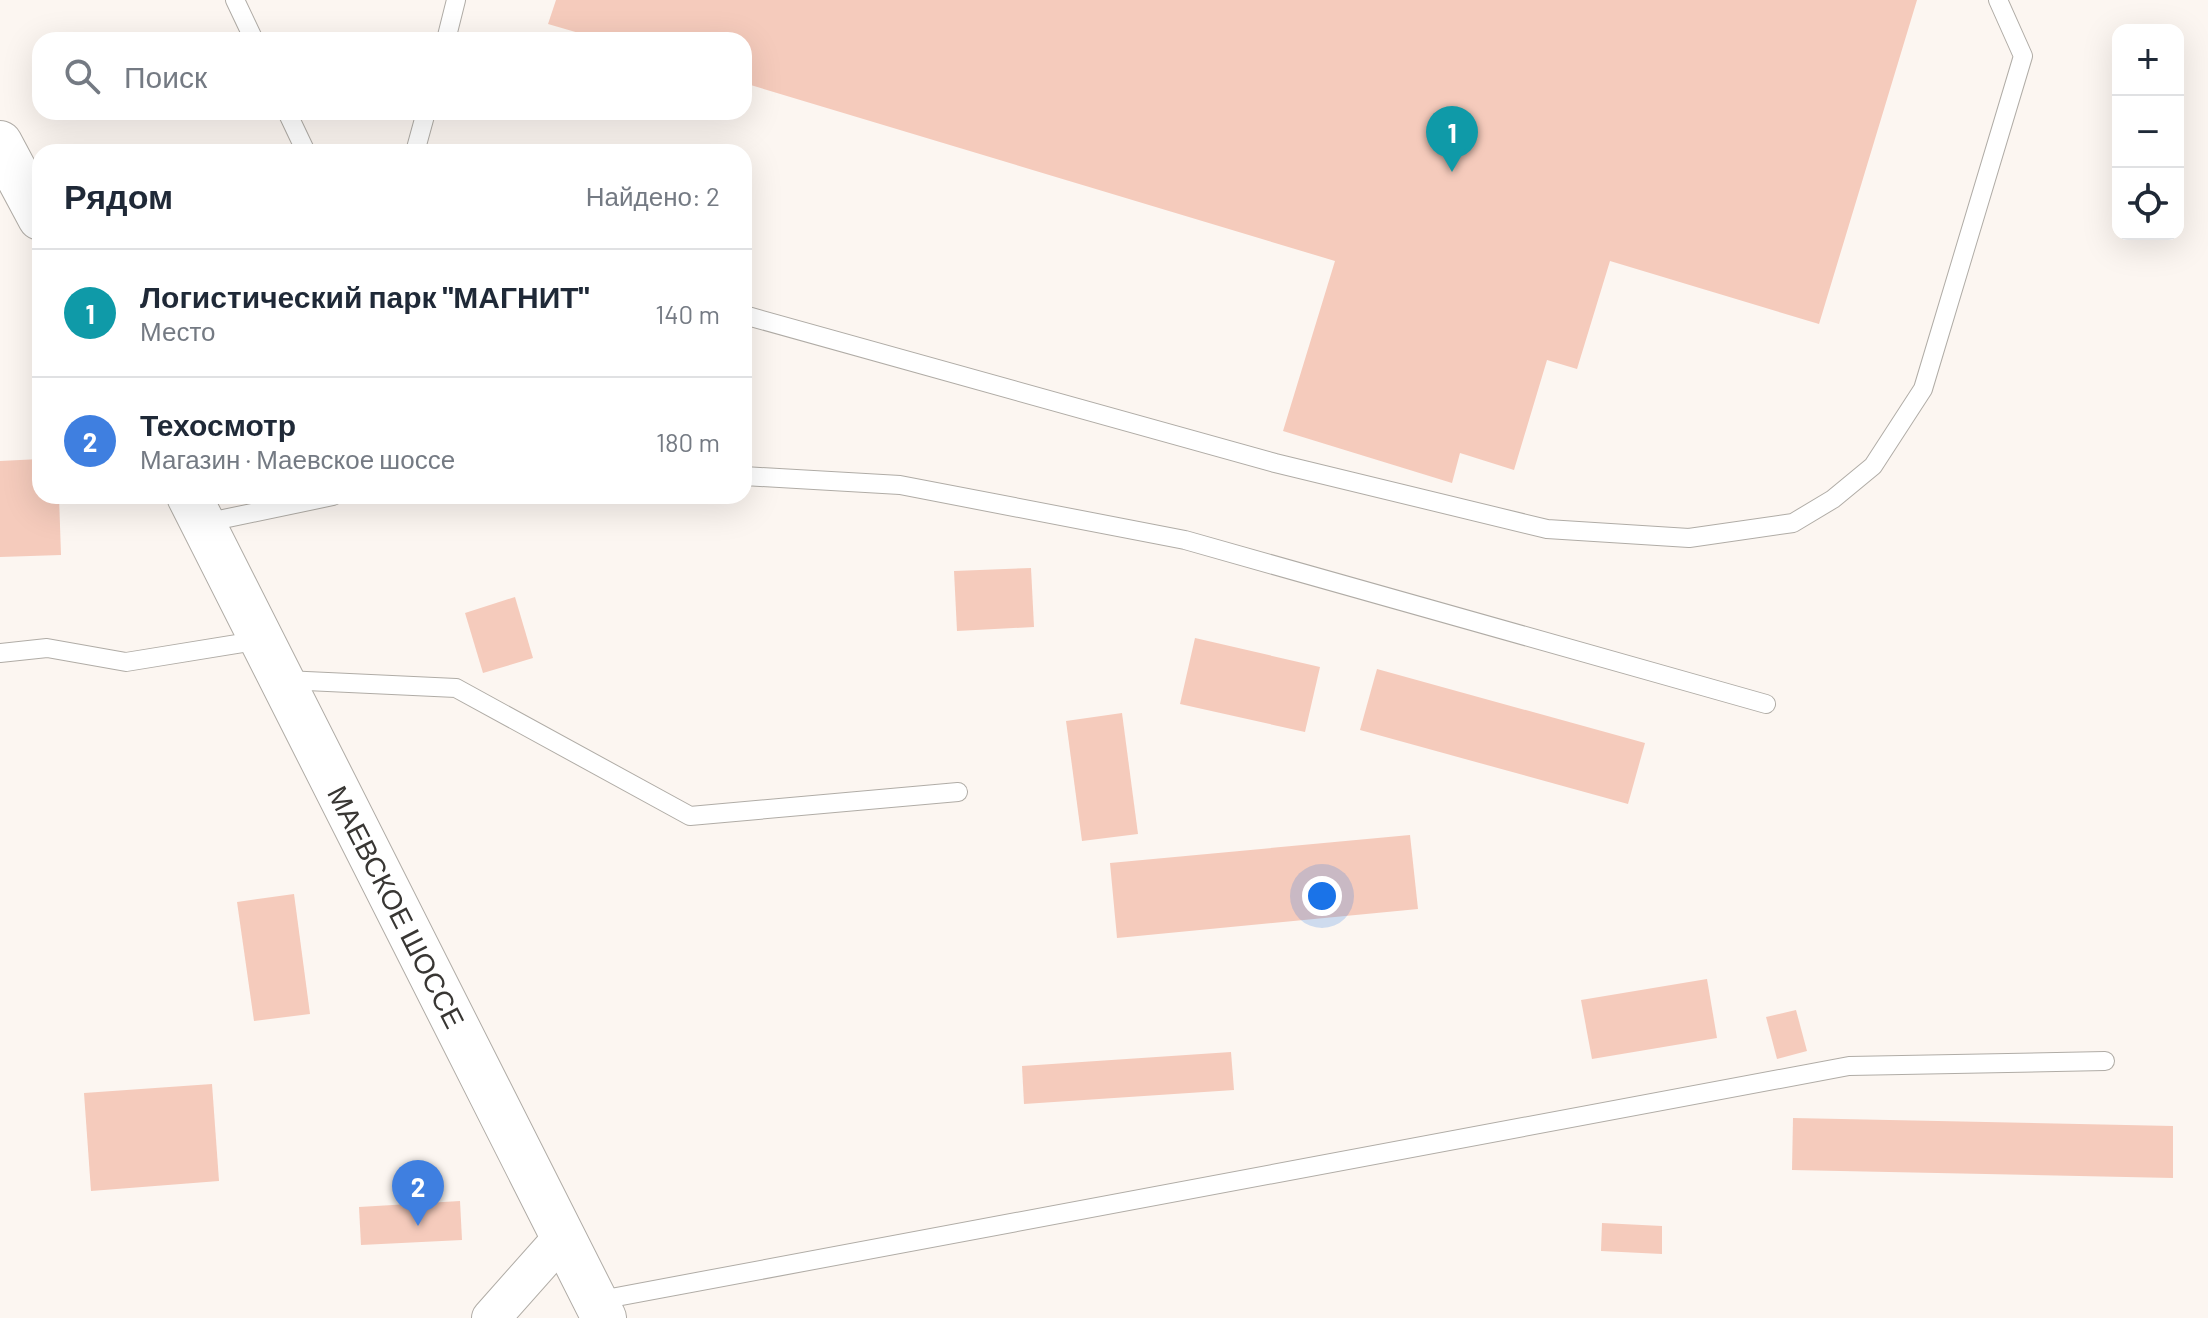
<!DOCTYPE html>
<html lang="ru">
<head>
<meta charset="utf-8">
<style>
  body { margin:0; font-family:Barlow,sans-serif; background:#f6f6f7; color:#1f2937 }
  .controls { position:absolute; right:24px; top:24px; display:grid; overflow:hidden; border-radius:16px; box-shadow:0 8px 32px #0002 }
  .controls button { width:72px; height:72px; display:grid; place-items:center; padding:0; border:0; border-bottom:2px solid #e0e1e3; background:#fff; color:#1f2937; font:40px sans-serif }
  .you { position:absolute; left:1322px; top:896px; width:28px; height:28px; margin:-20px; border:6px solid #fff; border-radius:50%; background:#1a73e8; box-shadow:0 0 0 12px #1a73e833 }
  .badge { display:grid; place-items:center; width:52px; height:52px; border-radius:50%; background:#1a73e8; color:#fff; font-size:26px; font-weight:700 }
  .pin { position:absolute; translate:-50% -66px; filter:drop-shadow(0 2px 4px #0008) }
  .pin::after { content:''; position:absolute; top:42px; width:28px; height:24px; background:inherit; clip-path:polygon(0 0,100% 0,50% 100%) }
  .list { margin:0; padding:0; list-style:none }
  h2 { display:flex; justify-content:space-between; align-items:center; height:104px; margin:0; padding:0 32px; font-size:34px }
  h2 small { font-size:26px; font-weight:400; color:#747a83 }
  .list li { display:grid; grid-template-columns:52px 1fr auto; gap:24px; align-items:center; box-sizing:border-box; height:128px; padding:0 32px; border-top:2px solid #e0e1e3 }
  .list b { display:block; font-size:30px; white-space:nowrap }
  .list p { margin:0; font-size:26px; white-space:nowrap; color:#747a83 }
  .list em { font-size:26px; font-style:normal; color:#747a83 }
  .icon { flex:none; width:44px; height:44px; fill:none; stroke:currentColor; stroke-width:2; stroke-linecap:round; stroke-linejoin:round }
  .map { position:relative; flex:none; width:2208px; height:1318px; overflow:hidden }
  .search { position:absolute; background:#fff; box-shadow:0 8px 32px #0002; left:32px; top:32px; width:720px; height:88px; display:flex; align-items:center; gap:20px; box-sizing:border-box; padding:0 28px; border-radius:24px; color:#747a83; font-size:30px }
  .panel { position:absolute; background:#fff; box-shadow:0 8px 32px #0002; left:32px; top:144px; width:720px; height:360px; border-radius:24px }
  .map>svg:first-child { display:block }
  .building { fill:#f5cbbc }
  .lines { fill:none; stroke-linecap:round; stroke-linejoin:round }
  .lane-casing { stroke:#b0aca6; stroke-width:20 }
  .street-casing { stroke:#b0aca6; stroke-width:40 }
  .secondary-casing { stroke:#b0aca6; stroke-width:46 }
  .lane { stroke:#fff; stroke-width:18 }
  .street { stroke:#fff; stroke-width:38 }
  .secondary { stroke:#fff; stroke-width:44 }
  .labels { text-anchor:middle; stroke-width:6; stroke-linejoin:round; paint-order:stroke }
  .street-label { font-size:28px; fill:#383633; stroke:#fff }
</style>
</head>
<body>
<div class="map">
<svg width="2208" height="1318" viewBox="0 0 2208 1318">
  <rect width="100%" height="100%" fill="#fcf6f1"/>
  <g class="building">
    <path d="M 556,0 L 1917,0 L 1819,324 L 1610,261 L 1577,369 L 1547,360 L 1514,470 L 1460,453 L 1452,483 L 1283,431 L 1335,261 L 744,83 L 744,40 L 603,40 L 548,24 Z"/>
    <path d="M 40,459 L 40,496 L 59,496 L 61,555 L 0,557 L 0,461 Z"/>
    <path d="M 1031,568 L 1034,627 L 957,631 L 954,571 Z"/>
    <path d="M 515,597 L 533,658 L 483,673 L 465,613 Z"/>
    <path d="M 1195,638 L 1320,667 L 1305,732 L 1180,704 Z"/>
    <path d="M 1377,669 L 1645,743 L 1628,804 L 1360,730 Z"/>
    <path d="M 1122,713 L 1138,834 L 1082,841 L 1066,721 Z"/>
    <path d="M 1410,835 L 1418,909 L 1117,938 L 1110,863 Z"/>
    <path d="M 294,894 L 310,1014 L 254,1021 L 237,902 Z"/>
    <path d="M 1707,979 L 1717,1038 L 1592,1059 L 1581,1000 Z"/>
    <path d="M 1796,1010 L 1807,1051 L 1777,1059 L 1766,1017 Z"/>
    <path d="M 1231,1052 L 1234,1090 L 1024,1104 L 1022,1066 Z"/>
    <path d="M 212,1084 L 219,1181 L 91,1191 L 84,1093 Z"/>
    <path d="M 1793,1118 L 2173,1126 L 2173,1178 L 1792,1170 Z"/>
    <path d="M 460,1201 L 462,1240 L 361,1245 L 359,1207 Z"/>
    <path d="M 1602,1223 L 1662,1226 L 1662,1254 L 1601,1251 Z"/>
  </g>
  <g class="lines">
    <defs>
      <g id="lane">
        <path d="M 235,0 L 254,40"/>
        <path d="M 446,40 L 456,0"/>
        <path d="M 287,112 L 306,152"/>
        <path d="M 415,152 L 426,112"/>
        <path d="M 744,315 L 1275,463 L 1547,529 L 1689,538 L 1793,523 L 1833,499 L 1873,466 L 1923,389 L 2023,56 L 1998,0"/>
        <path d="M 744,476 L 900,485 L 1185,540 L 1766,704"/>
        <path d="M 204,523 L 333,496"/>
        <path d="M 0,653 L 47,648 L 126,662 L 262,640"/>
        <path d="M 285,680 L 456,688 L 690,816 L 958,792"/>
        <path d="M 595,1301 L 1849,1066 L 2105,1061"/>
      </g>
      <path id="street" d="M 491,1318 L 562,1238"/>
      <g id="secondary">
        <path d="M 0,143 L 40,218"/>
        <path d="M 189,496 L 604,1318"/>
      </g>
    </defs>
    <use href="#lane" class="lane-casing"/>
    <use href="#street" class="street-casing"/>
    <use href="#secondary" class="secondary-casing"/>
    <use href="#lane" class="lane"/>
    <use href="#street" class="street"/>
    <use href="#secondary" class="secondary"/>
  </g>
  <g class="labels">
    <g class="street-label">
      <text transform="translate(396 907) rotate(63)" y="10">МАЕВСКОЕ ШОССЕ</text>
    </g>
  </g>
</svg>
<div class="controls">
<button>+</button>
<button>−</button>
<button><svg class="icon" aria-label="locate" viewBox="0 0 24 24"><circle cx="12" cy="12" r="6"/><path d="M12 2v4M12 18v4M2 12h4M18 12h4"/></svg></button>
</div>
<div class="you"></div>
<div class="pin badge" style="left:1452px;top:172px;background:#0f9aa8">1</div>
<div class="pin badge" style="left:418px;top:1226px;background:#3f7fe0">2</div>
<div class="search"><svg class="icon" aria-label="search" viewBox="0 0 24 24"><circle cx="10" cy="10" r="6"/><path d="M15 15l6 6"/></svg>Поиск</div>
<section class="panel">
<h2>Рядом<small>Найдено: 2</small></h2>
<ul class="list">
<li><span class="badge" style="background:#0f9aa8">1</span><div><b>Логистический парк &quot;МАГНИТ&quot;</b><p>Место</p></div><em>140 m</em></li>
<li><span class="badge" style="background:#3f7fe0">2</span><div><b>Техосмотр</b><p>Магазин · Маевское шоссе</p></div><em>180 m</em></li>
</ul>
</section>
</div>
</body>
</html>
